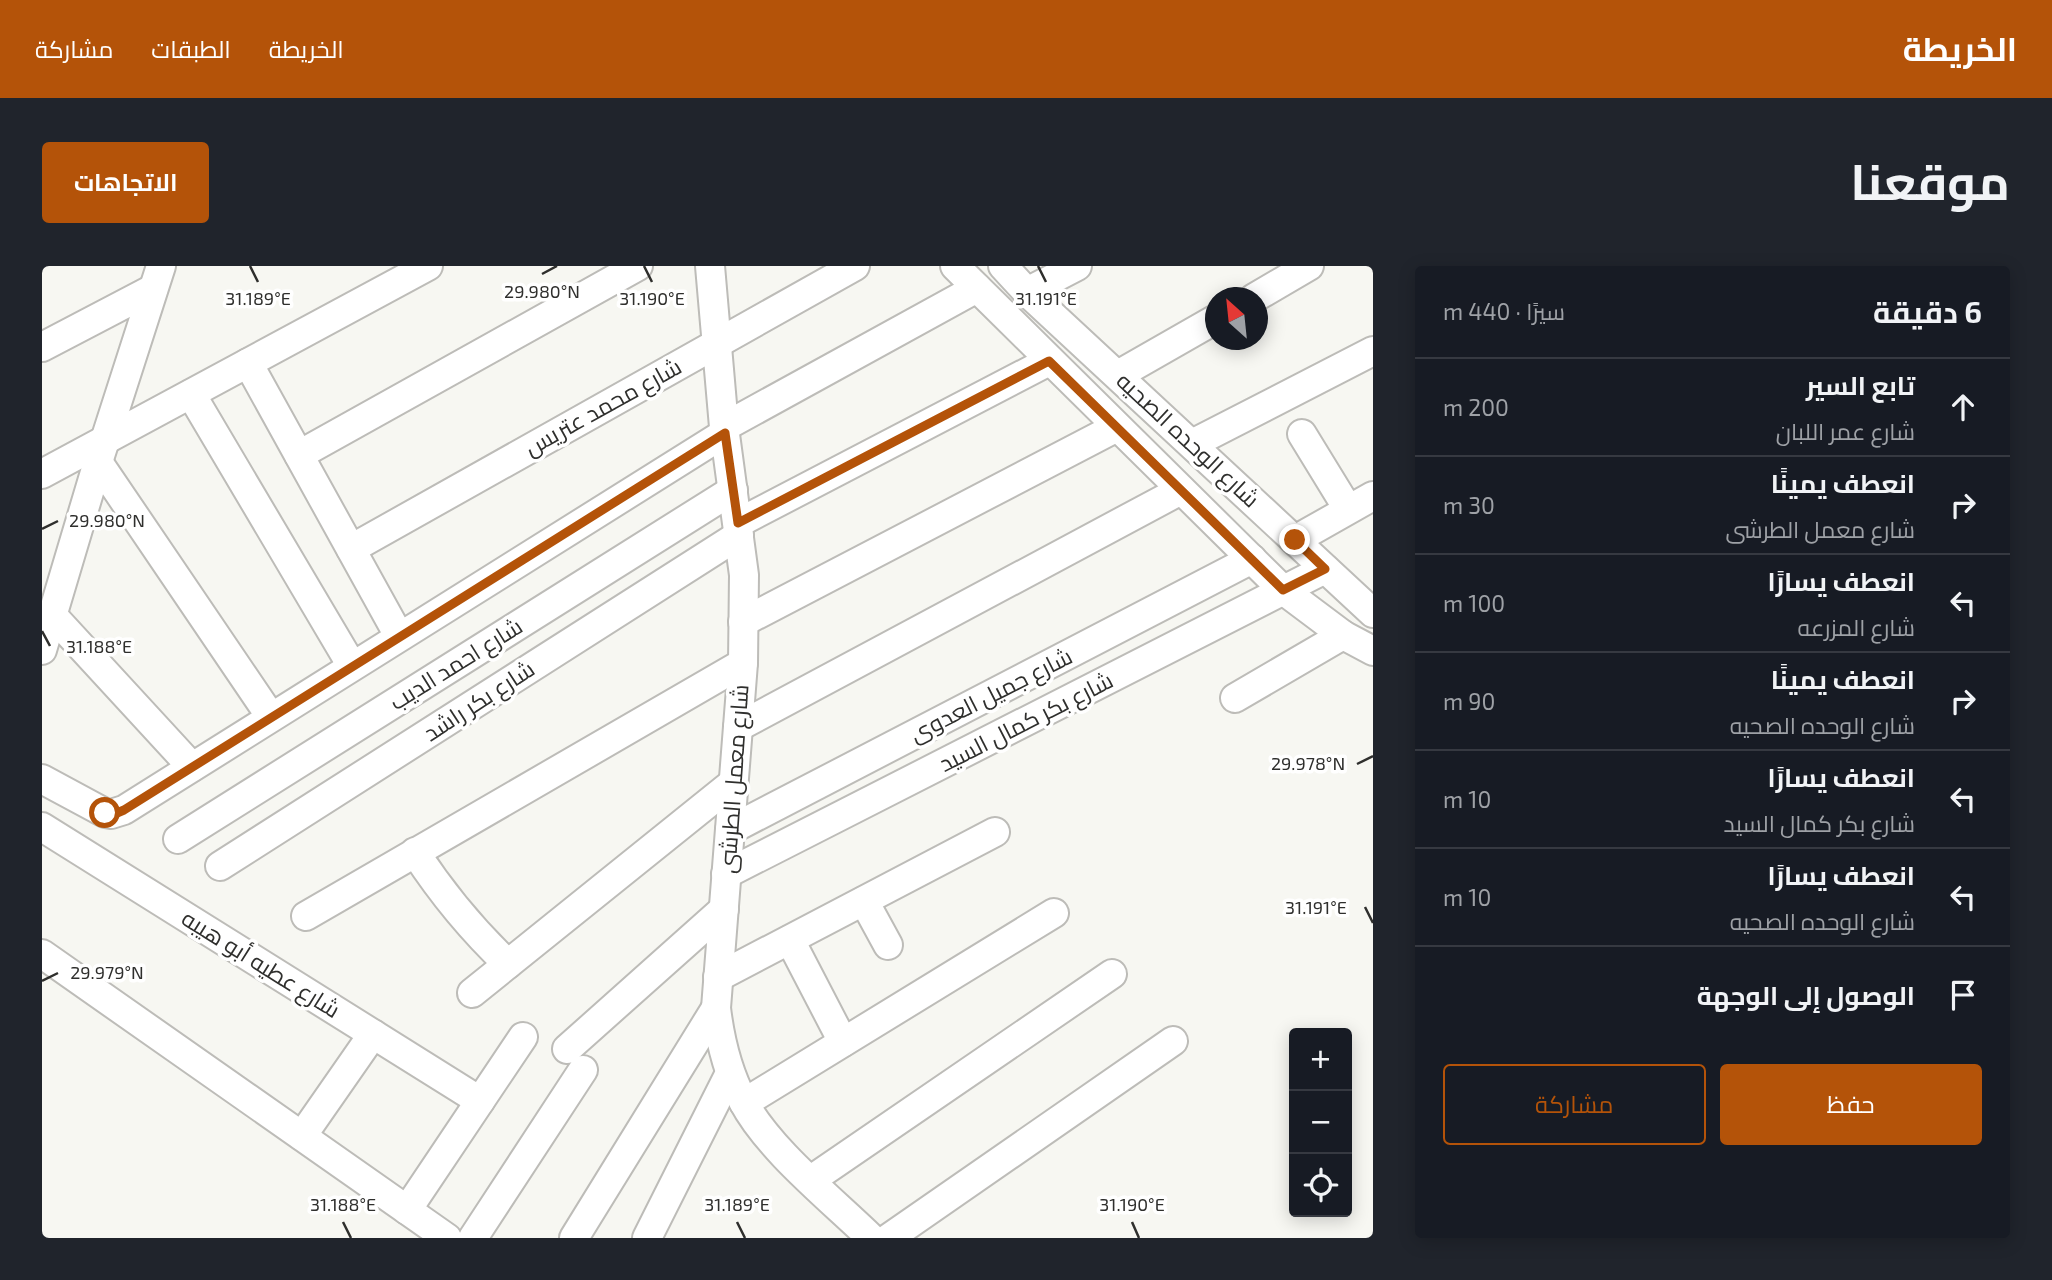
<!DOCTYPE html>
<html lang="ar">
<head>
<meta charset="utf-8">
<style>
  body { margin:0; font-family:"Exo 2",Cairo,sans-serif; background:#20242c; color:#f1f3f6; direction:rtl }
  .controls { position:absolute; right:21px; bottom:21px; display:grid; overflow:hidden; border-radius:7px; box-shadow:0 4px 18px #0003 }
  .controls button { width:63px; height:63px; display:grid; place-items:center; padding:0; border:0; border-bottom:2px solid #363941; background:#171b24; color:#f1f3f6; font:35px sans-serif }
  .compass { position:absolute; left:1163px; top:21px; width:63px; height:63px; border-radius:50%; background:#171b24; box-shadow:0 4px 18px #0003; rotate:333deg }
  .stop { position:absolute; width:21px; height:21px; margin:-16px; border:5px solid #b45309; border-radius:50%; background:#fff }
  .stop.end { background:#b45309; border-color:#fff; box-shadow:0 2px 7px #0008 }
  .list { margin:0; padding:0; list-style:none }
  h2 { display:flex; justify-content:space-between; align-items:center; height:91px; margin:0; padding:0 28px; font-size:30px }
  h2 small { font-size:23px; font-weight:400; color:#9ea1a6 }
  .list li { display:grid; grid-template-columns:46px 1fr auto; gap:21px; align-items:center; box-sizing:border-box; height:98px; padding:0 28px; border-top:2px solid #363941 }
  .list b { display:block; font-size:26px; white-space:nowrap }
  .list p { margin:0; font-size:23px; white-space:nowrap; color:#9ea1a6 }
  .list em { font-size:23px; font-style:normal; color:#9ea1a6 }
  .actions { display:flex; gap:14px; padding:21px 28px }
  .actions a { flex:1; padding:16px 0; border:2px solid #b45309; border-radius:7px; text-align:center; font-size:24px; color:#b45309 }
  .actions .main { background:#b45309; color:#fff }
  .icon { flex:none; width:38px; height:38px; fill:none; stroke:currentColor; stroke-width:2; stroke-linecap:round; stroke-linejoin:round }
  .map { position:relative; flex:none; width:1331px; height:972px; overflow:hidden; direction:ltr; border-radius:7px }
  header { display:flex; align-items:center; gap:42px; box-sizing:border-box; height:98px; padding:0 35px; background:#b45309; color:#fff }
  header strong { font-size:33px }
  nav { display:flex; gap:38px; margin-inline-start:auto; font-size:24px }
  .intro { display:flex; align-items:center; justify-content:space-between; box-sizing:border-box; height:168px; padding:0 42px }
  h1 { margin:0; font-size:49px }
  .button { padding:18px 32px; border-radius:7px; background:#b45309; color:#fff; font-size:24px; font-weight:700 }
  main { display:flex; gap:42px; padding:0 42px }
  aside { flex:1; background:#171b24; border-radius:7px; box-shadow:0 4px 18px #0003 }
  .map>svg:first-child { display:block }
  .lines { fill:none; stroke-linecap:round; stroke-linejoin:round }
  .minor-casing { stroke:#bdbcb8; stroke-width:32 }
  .minor { stroke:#fff; stroke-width:28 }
  .route { stroke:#b45309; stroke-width:9 }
  .ticks { fill:none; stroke:#2f2f2d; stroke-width:2.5 }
  .labels { text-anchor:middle; stroke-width:7; stroke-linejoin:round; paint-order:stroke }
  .street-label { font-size:23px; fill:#2f2f2d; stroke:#fff }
  .ticks-label { font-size:18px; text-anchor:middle; fill:#2f2f2d; stroke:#fff; stroke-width:7; stroke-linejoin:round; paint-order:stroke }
</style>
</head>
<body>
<header>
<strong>الخريطة</strong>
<nav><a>الخريطة</a><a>الطبقات</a><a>مشاركة</a></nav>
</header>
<div class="intro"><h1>موقعنا</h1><a class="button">الاتجاهات</a></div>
<main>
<aside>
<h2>6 دقيقة<small>سيرًا · 440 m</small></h2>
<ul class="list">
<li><svg class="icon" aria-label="ahead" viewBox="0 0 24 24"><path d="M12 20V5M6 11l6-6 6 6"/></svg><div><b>تابع السير</b><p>شارع عمر اللبان</p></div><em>200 m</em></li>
<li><svg class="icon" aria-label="right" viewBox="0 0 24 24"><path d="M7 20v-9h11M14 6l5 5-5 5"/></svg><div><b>انعطف يمينًا</b><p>شارع معمل الطرشى</p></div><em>30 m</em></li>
<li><svg class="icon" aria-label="left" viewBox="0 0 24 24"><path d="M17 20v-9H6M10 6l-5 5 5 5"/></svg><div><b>انعطف يسارًا</b><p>شارع المزرعه</p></div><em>100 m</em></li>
<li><svg class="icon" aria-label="right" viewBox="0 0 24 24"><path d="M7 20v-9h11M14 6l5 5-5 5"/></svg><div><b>انعطف يمينًا</b><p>شارع الوحده الصحيه</p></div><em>90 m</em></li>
<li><svg class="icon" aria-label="left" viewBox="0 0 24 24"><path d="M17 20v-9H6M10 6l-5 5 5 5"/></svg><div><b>انعطف يسارًا</b><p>شارع بكر كمال السيد</p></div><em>10 m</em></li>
<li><svg class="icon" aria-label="left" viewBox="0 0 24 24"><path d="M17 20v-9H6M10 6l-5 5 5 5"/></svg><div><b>انعطف يسارًا</b><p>شارع الوحده الصحيه</p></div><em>10 m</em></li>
<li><svg class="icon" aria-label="arrive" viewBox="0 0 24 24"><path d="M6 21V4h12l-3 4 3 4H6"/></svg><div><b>الوصول إلى الوجهة</b></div></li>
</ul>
<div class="actions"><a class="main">حفظ</a><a>مشاركة</a></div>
</aside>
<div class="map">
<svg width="1331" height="972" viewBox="0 0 1331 972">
  <rect width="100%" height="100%" fill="#f7f7f2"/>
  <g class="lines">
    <defs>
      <g id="minor">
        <path d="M 668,0 L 682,161 L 702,309 L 701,397 L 674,742 C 678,775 685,805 701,835 C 726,883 789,933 829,972"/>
        <path d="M 913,0 L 1241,324 L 1301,369 L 1331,385"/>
        <path d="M 961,0 L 985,26 L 1331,347"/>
        <path d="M 985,26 L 1035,0"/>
        <path d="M 1212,32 L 1267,0"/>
        <path d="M 0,81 L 111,23"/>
        <path d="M 206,97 L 357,370"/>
        <path d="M 1076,109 L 1174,53"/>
        <path d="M 149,128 L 310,400"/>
        <path d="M 682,161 L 935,22"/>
        <path d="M 1260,168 L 1306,243"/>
        <path d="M 1150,178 L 1331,85"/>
        <path d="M 257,189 L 596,0"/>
        <path d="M 56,196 L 229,451"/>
        <path d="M 0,208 L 386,0"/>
        <path d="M 696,257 L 1007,95"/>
        <path d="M 1253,274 L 1331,230"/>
        <path d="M 309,283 L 813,0"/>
        <path d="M 11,350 L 150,501"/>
        <path d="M 701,356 L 1075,161"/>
        <path d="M 0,384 L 56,196 L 119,0"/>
        <path d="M 1193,432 L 1301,369"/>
        <path d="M 696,461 L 1139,224"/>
        <path d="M 0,513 L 63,547 L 69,548 L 82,544 L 683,167"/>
        <path d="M 0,561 L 438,835"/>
        <path d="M 688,564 L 1210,293"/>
        <path d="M 136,573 L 691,224"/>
        <path d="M 373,586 C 401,629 429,663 466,698"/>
        <path d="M 178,600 L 697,269"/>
        <path d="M 684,608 L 1283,303"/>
        <path d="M 822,635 L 846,679"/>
        <path d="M 264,650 L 701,397"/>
        <path d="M 748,674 L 801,776"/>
        <path d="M 0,688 L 405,972"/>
        <path d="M 676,711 L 953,566"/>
        <path d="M 430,727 L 691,517"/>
        <path d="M 525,783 L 682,643"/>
        <path d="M 702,837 L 1012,647"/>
        <path d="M 260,870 L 331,768"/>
        <path d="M 769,914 L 1070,708"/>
        <path d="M 365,944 L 481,771"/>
        <path d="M 431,972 L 541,804"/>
        <path d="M 532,972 L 674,742"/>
        <path d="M 605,972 L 688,807"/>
        <path d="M 847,972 L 1131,775"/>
      </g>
    </defs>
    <use href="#minor" class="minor-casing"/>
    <use href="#minor" class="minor"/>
  </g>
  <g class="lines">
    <path class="route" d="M 63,547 L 75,547 L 82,544 L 683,167 L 696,257 L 1007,95 L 1241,324 L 1283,303 L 1253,274"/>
  </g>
  <path class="ticks" d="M 208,0 L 216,16M 602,0 L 610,16M 996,0 L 1004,16M 500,8 L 515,0M 0,263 L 16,255M 0,365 L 8,380M 1315,498 L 1331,490M 1323,641 L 1331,657M 0,715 L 16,707M 301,956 L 309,972M 695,956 L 703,972M 1090,956 L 1097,972"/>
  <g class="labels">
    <g class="street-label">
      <text transform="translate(561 141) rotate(-29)" y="8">شارع محمد عتريس</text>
      <text transform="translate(1146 174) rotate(43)" y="8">شارع الوحده الصحيه</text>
      <text transform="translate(414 398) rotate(-32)" y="8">شارع احمد الديب</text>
      <text transform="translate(949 429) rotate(-27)" y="8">شارع جميل العدوى</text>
      <text transform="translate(437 435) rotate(-33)" y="8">شارع بكر راشد</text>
      <text transform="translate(984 456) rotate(-27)" y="8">شارع بكر كمال السيد</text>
      <text transform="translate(692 513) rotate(-86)" y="8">شارع معمل الطرشى</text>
      <text transform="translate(219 698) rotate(32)" y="8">شارع عطيه أبو هيبه</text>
    </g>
  </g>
  <g class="ticks-label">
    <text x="500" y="32">29.980°N</text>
    <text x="216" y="39">31.189°E</text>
    <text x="610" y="39">31.190°E</text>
    <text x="1004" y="39">31.191°E</text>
    <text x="65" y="261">29.980°N</text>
    <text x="57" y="387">31.188°E</text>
    <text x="1266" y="504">29.978°N</text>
    <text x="1274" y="648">31.191°E</text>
    <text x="65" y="713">29.979°N</text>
    <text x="301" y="945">31.188°E</text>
    <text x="695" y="945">31.189°E</text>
    <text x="1090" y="945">31.190°E</text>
  </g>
</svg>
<div class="controls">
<button>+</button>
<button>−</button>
<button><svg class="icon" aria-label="locate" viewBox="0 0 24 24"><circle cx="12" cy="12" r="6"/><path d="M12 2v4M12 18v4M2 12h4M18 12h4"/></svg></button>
</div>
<svg class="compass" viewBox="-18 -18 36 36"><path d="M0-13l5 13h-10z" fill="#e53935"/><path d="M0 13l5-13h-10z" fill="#9ea1a6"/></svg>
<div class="stop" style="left:63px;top:547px"></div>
<div class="stop end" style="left:1253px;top:274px"></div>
</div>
</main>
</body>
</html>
